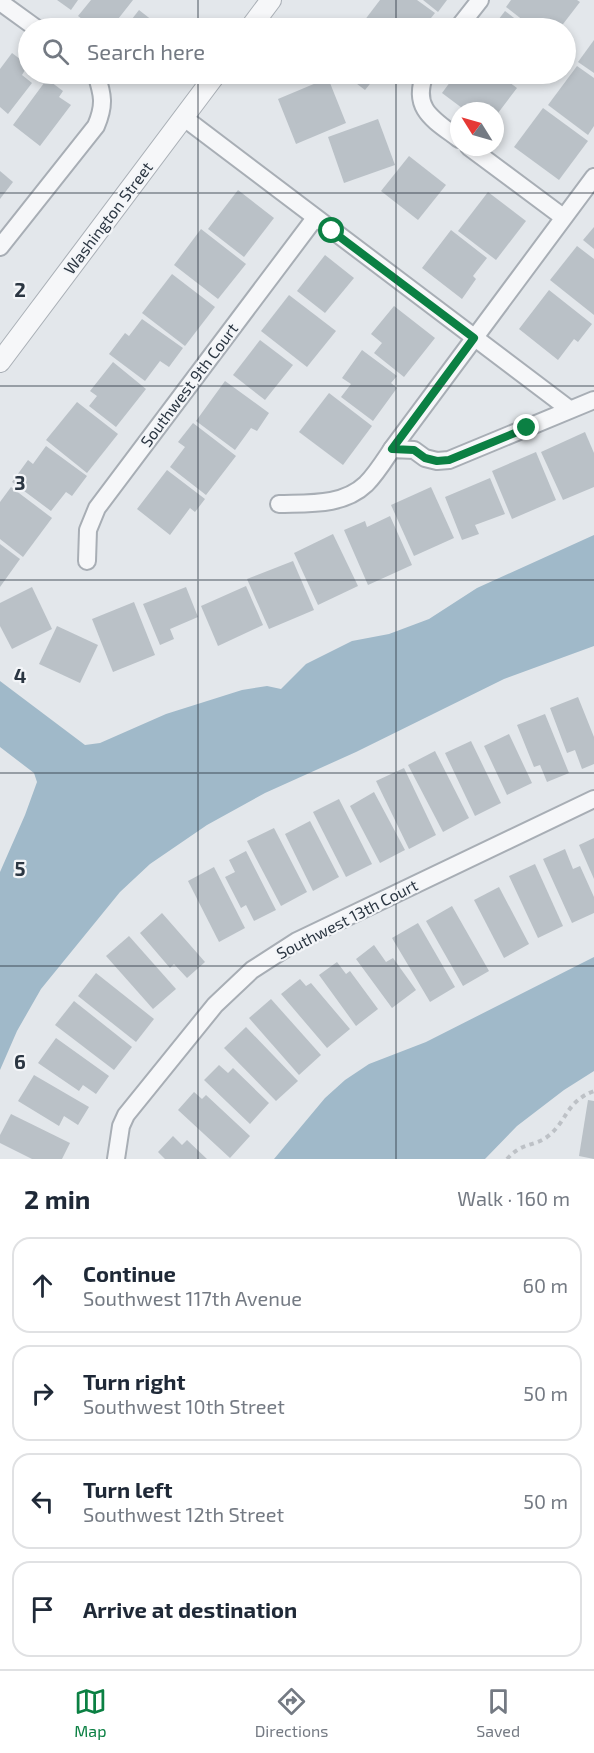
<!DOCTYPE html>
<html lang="en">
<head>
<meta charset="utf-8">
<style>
  body { margin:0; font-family:"Exo 2",sans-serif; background:#f2f2f3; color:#1f2937 }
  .compass { position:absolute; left:450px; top:102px; width:54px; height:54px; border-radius:50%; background:#fff; box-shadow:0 3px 9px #0003; rotate:307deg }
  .stop { position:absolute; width:18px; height:18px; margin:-14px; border:4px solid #0b8043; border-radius:50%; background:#fff }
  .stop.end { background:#0b8043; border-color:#fff; box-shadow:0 2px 6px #0008 }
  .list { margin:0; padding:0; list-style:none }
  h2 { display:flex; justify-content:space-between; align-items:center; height:78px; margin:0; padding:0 24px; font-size:26px }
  h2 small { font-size:20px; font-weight:400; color:#747a83 }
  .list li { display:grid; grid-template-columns:39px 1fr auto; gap:18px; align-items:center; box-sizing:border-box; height:96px; margin:0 12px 12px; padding:0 12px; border:2px solid #e0e1e3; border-radius:18px }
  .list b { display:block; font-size:22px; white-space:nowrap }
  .list p { margin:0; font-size:20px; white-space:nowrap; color:#747a83 }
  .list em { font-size:20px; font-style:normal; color:#747a83 }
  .icon { flex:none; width:33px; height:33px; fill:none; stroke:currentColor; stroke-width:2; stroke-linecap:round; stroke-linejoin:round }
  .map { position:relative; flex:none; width:594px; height:1159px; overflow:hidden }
  .search { position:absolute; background:#fff; box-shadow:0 3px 9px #0003; left:18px; right:18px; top:18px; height:66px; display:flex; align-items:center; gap:15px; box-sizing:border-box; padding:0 21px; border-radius:33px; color:#747a83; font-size:22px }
  .sheet { height:510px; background:#fff }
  nav { display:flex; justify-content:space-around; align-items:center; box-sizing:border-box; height:84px; border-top:2px solid #e0e1e3; background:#fff; font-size:16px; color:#747a83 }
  nav a { display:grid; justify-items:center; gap:3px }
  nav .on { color:#0b8043 }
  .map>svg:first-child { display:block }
  .water { fill:#a0b9c9 }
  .building { fill:#bac1c7 }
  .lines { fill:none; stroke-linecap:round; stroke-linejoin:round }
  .minor-casing { stroke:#a8aeb5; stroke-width:20 }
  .tertiary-casing { stroke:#a8aeb5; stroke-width:22 }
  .path { stroke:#bdc1c6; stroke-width:4; stroke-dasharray:4.5 4.5; stroke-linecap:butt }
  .minor { stroke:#f6f7f9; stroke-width:16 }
  .tertiary { stroke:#f6f7f9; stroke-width:20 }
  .route { stroke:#0b8043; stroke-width:8 }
  .grid { fill:none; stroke:#2b3642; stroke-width:1.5; stroke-opacity:0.55 }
  .labels { text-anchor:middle; stroke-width:4.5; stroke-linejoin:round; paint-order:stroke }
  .street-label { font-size:16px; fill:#2b3642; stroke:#f3f5f8 }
  .grid-label { font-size:20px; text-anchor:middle; font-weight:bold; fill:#2b3642; stroke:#f3f5f8; stroke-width:4.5; stroke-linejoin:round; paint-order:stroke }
</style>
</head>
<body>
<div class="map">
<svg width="594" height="1159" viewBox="0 0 594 1159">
  <rect width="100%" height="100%" fill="#e3e7eb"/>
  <g class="water">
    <path d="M 594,535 L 594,646 L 504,679 L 356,752 L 265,793 L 207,825 L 150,864 L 120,892 L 41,989 L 17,1031 L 0,1070 L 0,872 L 25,815 L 37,782 L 34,773 L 0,747 L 0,681 L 85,745 L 100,743 L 166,714 L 242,690 L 267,686 L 281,689 L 306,664 L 352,641 L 389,634 L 429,619 L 477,588 Z"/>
    <path d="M 594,957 L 594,1071 L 564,1090 L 517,1126 L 485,1159 L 274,1159 L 325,1098 L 345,1080 L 369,1064 L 426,1042 Z"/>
  </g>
  <g class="building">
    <path d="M 57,0 L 78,0 L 71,10 Z"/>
    <path d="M 91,0 L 133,0 L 111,28 L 99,20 L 93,27 L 78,16 Z"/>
    <path d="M 380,0 L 417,0 L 435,13 L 423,28 L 373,28 L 364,21 Z"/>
    <path d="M 423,0 L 447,0 L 438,12 Z"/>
    <path d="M 511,0 L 577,0 L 580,2 L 560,28 L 533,28 L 506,7 Z"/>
    <path d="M 139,10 L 162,28 L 125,28 Z"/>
    <path d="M 505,11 L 527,28 L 492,28 Z"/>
    <path d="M 594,40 L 594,73 L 578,62 Z"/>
    <path d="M 12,53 L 28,65 L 22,75 L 32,83 L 8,114 L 0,107 L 0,69 Z"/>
    <path d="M 577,66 L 594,78 L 594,126 L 588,135 L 548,105 Z"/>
    <path d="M 344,74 L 378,74 L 365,90 Z"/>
    <path d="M 456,74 L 498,74 L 517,88 L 495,117 L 495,111 L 466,111 L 442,93 Z"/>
    <path d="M 328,78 L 346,123 L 296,144 L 278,99 Z"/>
    <path d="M 47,79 L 63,91 L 59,97 L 71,105 L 40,146 L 13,125 Z"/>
    <path d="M 543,108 L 588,141 L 559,180 L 514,147 Z"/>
    <path d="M 378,119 L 395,165 L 344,183 L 328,137 Z"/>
    <path d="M 409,156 L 446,185 L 418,220 L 381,191 Z"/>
    <path d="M 0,171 L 13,182 L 0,199 Z"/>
    <path d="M 238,190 L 274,218 L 244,257 L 208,229 Z"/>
    <path d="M 488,192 L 526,221 L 496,260 L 458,231 Z"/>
    <path d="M 594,227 L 594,249 L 583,240 Z"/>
    <path d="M 201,229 L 246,264 L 218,299 L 174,265 Z"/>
    <path d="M 451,230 L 487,258 L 473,276 L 476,279 L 462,299 L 422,268 Z"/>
    <path d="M 577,246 L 594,259 L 594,315 L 550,280 Z"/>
    <path d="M 325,255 L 354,278 L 325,313 L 297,291 Z"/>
    <path d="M 172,274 L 215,307 L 185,346 L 142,313 Z"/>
    <path d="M 549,290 L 592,324 L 578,342 L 574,339 L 558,360 L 519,329 Z"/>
    <path d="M 289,295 L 336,331 L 307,367 L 261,331 Z"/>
    <path d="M 394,306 L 435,338 L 404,377 L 374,353 L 382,343 L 371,334 Z"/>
    <path d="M 142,319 L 183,348 L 169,367 L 160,361 L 145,381 L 109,354 L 125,333 L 129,336 Z"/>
    <path d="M 260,340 L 293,365 L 265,400 L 233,375 Z"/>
    <path d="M 362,350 L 397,376 L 391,383 L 397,388 L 373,421 L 341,397 L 351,384 L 342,378 Z"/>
    <path d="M 113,362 L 146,389 L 116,427 L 89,406 L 97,396 L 90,391 Z"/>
    <path d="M 225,381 L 269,413 L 257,431 L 251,428 L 235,450 L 196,421 Z"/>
    <path d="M 329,393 L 372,426 L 343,465 L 299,432 Z"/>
    <path d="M 77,402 L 118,434 L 87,473 L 46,440 Z"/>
    <path d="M 193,423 L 236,456 L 206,495 L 170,467 L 185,447 L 178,442 Z"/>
    <path d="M 585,432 L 594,453 L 594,487 L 563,500 L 541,452 Z"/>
    <path d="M 46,446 L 87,476 L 72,496 L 66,492 L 51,511 L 12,482 L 28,460 L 33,464 Z"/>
    <path d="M 536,452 L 556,500 L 512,519 L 492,471 Z"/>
    <path d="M 167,470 L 205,499 L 195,512 L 190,508 L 170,535 L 137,509 Z"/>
    <path d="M 490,478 L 505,514 L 475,525 L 479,534 L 462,540 L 445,497 Z"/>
    <path d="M 11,487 L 52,518 L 23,557 L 0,539 L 0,502 Z"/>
    <path d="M 431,487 L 454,538 L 414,556 L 391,505 Z"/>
    <path d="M 390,516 L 412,565 L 368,585 L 344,530 L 365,521 L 367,527 Z"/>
    <path d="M 333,534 L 358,586 L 318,605 L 294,553 Z"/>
    <path d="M 0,544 L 20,559 L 0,587 Z"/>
    <path d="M 293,561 L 314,610 L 269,629 L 247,579 Z"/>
    <path d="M 246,586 L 263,625 L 218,646 L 201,606 Z"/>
    <path d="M 32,587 L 52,629 L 12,649 L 0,626 L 0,603 Z"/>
    <path d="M 186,587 L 198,617 L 170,629 L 174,639 L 160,645 L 143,604 Z"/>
    <path d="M 134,602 L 155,655 L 113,672 L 92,619 Z"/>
    <path d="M 57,626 L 98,645 L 80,683 L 39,664 Z"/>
    <path d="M 578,697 L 594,737 L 594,764 L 582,769 L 575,750 L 567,753 L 550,708 Z"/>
    <path d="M 545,714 L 569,773 L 547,782 L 540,765 L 534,767 L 517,725 Z"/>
    <path d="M 509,734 L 532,783 L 507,795 L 484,746 Z"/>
    <path d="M 471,741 L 501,803 L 475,816 L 445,753 Z"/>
    <path d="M 435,751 L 469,818 L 443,832 L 408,765 Z"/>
    <path d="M 404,768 L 436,835 L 409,849 L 376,781 Z"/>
    <path d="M 374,792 L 405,850 L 380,863 L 350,806 Z"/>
    <path d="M 339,799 L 372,864 L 346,877 L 313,812 Z"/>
    <path d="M 310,821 L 339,877 L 313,891 L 285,834 Z"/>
    <path d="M 274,828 L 307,892 L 281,906 L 247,841 Z"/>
    <path d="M 594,838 L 594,879 L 579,845 Z"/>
    <path d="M 565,849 L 573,869 L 580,866 L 594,897 L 594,913 L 572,923 L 543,859 Z"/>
    <path d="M 246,851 L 276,910 L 254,921 L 246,905 L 241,908 L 225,877 L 235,872 L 229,860 Z"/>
    <path d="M 535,864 L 563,926 L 538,938 L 509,876 Z"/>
    <path d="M 214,867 L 245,928 L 219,942 L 188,881 Z"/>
    <path d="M 499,887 L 529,944 L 504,958 L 474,900 Z"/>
    <path d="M 452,906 L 489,971 L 463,986 L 426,921 Z"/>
    <path d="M 162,913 L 205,962 L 187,978 L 174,964 L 170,968 L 140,933 Z"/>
    <path d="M 418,923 L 455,987 L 430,1002 L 392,938 Z"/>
    <path d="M 129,936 L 176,989 L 153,1009 L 106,956 Z"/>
    <path d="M 374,945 L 386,962 L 393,958 L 416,990 L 392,1008 L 356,959 Z"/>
    <path d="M 337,962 L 346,974 L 350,971 L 378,1009 L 356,1026 L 319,975 Z"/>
    <path d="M 96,973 L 154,1019 L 136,1042 L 78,996 Z"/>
    <path d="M 300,979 L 306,986 L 311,983 L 350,1029 L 327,1048 L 281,994 Z"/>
    <path d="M 271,999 L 321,1055 L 299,1075 L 249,1018 Z"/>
    <path d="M 74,1001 L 132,1047 L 114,1070 L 55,1025 Z"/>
    <path d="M 246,1027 L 298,1081 L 276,1101 L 224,1048 Z"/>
    <path d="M 56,1038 L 109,1076 L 96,1094 L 83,1085 L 79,1091 L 38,1063 Z"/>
    <path d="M 219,1065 L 228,1073 L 233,1068 L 269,1103 L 250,1124 L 204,1080 Z"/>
    <path d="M 34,1075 L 89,1107 L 78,1125 L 64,1116 L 59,1126 L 18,1101 Z"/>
    <path d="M 194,1092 L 202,1099 L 206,1095 L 250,1136 L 230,1158 L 178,1110 Z"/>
    <path d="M 588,1100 L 594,1101 L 594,1159 L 579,1156 Z"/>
    <path d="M 11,1114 L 70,1143 L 62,1159 L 32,1159 L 0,1143 L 0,1135 Z"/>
    <path d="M 173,1136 L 182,1145 L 187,1140 L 207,1159 L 165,1159 L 158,1152 Z"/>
  </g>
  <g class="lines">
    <defs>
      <g id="minor">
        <path d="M 0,2 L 36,28"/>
        <path d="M 458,28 L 480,0"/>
        <path d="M 425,74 C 411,109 434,120 459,139"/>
        <path d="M 183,117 L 569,409"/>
        <path d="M 469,147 L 563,217"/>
        <path d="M 0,247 L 96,126 C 105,105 103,95 96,74"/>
        <path d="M 392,449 L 594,177"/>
        <path d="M 279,504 C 309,503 343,506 366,484 C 376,474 384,461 392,449 L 414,450 L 425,458 L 437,461 L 449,460 L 594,400"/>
        <path d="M 87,561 L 88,530 L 97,508 L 315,218"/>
        <path d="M 116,1159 L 121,1126 L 126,1115 L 215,1005 L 252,970 L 297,941 L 594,799"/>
      </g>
      <g id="tertiary">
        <path d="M 250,28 L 271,0"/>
        <path d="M 0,362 L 216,74"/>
      </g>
    </defs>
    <use href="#minor" class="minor-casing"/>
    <use href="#tertiary" class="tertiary-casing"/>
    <path class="path" d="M 507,1159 C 522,1142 533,1147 547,1137 C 568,1121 565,1102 594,1091"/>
    <use href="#minor" class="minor"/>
    <use href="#tertiary" class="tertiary"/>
  </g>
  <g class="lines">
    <path class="route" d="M 332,231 L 474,338 L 392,449 L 414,450 L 425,458 L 437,461 L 449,460 L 527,428"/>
  </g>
  <path class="grid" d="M 198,0 L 198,28M 396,0 L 396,28M 198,74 L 198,1159M 396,74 L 396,1159M 0,193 L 594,193M 0,386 L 594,386M 0,580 L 594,580M 0,773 L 594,773M 0,966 L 594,966"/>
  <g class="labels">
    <g class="street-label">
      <text transform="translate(108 218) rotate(-53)" y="6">Washington Street</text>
      <text transform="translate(189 385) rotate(-53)" y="6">Southwest 9th Court</text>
      <text transform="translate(347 919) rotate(-27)" y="6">Southwest 13th Court</text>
    </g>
  </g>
  <g class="grid-label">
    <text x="20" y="297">2</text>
    <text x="20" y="490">3</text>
    <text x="20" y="683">4</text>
    <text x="20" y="876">5</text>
    <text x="20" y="1069">6</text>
  </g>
</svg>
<svg class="compass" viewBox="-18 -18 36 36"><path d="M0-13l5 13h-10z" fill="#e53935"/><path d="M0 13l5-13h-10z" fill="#747a83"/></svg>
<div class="stop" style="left:332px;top:231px"></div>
<div class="stop end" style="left:527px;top:428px"></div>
<div class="search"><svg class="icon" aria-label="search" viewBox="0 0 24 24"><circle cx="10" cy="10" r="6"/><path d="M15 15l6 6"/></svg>Search here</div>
</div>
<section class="sheet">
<h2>2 min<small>Walk · 160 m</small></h2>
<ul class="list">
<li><svg class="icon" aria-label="ahead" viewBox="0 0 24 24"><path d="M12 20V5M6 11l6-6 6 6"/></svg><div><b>Continue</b><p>Southwest 117th Avenue</p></div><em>60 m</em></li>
<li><svg class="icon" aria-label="right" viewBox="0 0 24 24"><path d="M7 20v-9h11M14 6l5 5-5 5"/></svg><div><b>Turn right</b><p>Southwest 10th Street</p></div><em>50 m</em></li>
<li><svg class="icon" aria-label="left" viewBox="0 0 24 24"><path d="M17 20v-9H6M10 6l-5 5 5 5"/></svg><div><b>Turn left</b><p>Southwest 12th Street</p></div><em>50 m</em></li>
<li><svg class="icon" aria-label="arrive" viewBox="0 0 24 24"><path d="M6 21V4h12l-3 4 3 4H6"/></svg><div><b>Arrive at destination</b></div></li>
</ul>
</section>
<nav>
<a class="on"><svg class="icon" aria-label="map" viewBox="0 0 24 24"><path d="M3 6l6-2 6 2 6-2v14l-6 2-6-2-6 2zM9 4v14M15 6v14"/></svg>Map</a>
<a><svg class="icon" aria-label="directions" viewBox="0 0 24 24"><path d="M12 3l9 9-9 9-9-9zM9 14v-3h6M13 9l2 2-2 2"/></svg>Directions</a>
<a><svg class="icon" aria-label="saved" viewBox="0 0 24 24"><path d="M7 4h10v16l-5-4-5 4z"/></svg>Saved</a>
</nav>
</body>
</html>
